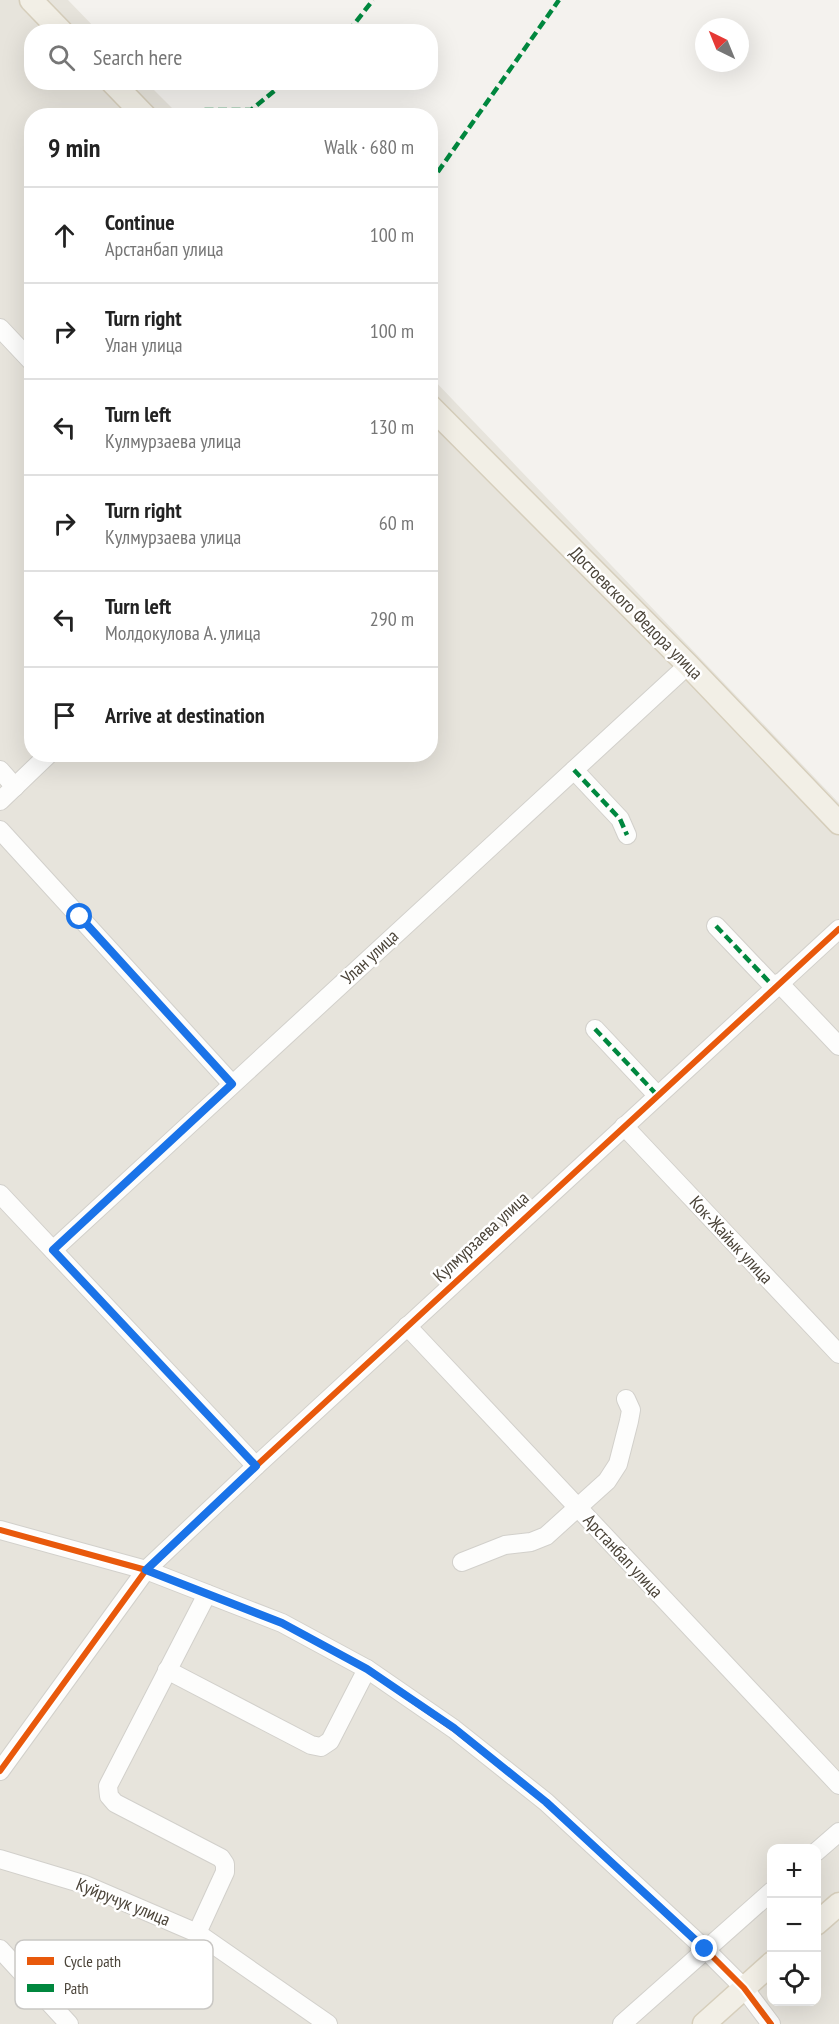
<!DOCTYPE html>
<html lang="en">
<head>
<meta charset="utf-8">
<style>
  body { margin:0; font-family:"PT Sans Narrow",sans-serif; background:#f2f2f2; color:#222 }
  .controls { position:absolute; right:18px; bottom:18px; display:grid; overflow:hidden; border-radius:12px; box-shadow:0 6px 24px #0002 }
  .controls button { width:54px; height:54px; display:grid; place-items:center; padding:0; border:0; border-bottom:2px solid #e0e0e0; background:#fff; color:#222; font:30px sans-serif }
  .compass { position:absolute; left:695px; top:18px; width:54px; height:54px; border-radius:50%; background:#fff; box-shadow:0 6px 24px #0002; rotate:317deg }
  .stop { position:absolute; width:18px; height:18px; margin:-14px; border:4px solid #1a73e8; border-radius:50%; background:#fff }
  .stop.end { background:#1a73e8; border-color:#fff; box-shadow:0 2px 6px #0008 }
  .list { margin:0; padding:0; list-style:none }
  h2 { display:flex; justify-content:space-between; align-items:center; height:78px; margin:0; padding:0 24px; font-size:26px }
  h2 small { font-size:20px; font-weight:400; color:#767676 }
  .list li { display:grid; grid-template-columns:39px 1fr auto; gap:18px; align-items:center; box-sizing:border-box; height:96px; padding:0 24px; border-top:2px solid #e0e0e0 }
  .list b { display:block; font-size:22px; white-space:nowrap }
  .list p { margin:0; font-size:20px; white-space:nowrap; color:#767676 }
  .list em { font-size:20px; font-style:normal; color:#767676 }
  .icon { flex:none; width:33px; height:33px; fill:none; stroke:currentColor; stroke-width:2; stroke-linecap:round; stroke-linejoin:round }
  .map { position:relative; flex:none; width:839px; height:2024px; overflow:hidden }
  .search { position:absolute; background:#fff; box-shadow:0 6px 24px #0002; left:24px; top:24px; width:414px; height:66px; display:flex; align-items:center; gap:15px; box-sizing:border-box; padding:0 21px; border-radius:24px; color:#767676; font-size:22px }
  .panel { position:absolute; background:#fff; box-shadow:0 6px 24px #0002; left:24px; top:108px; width:414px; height:654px; border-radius:24px }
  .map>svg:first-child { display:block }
  .residential { fill:#e7e4dc; fill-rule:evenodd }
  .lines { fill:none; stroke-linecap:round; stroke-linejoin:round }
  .minor-casing { stroke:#d2d0cb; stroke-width:20 }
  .major-casing { stroke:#d6cebb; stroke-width:25 }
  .minor { stroke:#fdfdfc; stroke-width:18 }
  .major { stroke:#f2efe6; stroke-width:22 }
  .quiet { stroke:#00873e; stroke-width:4.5; stroke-dasharray:9 4.5; stroke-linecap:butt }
  .cycleway-casing { stroke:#fff; stroke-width:10 }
  .cycleway { stroke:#e8590c; stroke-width:6 }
  .route { stroke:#1a73e8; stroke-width:8 }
  .labels { text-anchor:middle; stroke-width:5; stroke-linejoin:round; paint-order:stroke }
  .street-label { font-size:18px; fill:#4b4439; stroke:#fff }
  .key { fill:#fff; stroke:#c9c7c4; stroke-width:1.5 }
  .key-label { font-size:16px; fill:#4b4439 }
</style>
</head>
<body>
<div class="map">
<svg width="839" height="2024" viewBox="0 0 839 2024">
  <rect width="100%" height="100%" fill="#f4f2ee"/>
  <path class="residential" d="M 0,0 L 68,0 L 98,31 L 32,32 L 32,82 L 147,83 L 179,115 L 32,116 L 32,754 L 430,754 L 431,377 L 839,803 L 839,2024 L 0,2024 ZM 772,1848 L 816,1848 L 816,2002 L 772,2002 Z"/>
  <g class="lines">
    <defs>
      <g id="minor">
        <path d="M 0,328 L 32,362"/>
        <path d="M 0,770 L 15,787"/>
        <path d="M 574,770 L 620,819 L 627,835"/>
        <path d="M 0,801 L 49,754"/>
        <path d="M 0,830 L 232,1084"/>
        <path d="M 716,926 L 774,987"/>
        <path d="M 779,983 L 839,1046"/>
        <path d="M 595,1029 L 657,1095"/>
        <path d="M 624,1126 L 839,1354"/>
        <path d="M 0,1194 L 256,1466"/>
        <path d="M 53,1250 L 688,665"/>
        <path d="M 407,1326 L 839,1785"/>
        <path d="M 0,1530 L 146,1570 L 282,1623 L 367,1669 L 454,1729 L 546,1802 L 705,1949 L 744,1988 L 771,2024"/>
        <path d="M 462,1562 L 505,1545 L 531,1542 L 546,1536 L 607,1481 L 618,1464 L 629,1421 L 631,1410 L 626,1399"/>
        <path d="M 167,1670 L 311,1745 L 321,1747 L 330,1741 L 367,1669"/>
        <path d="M 0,1771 L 146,1570 L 256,1466 L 839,929"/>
        <path d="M 816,1852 L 839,1832"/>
        <path d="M 0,1859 L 83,1884 L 197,1933 L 328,2024"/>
        <path d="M 197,1933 L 225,1872 L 225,1864 L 221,1858 L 115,1803 L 109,1796 L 108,1786 L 207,1594"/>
        <path d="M 0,1949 L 69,2024"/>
        <path d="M 622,2024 L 772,1891"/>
      </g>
      <g id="major">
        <path d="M 31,0 L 62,32"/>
        <path d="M 112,82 L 145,116"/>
        <path d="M 430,406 L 688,665 L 839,823"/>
        <path d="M 816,1924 L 839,1904"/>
        <path d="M 704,2024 L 772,1963"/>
      </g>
    </defs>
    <use href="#minor" class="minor-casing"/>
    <use href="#major" class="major-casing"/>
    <use href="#minor" class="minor"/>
    <use href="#major" class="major"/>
    <g class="quiet">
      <path d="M 348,32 L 373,0"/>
      <path d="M 193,116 L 201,110 L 251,110 L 285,82"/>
      <path d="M 430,183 L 559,0"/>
      <path d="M 574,770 L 620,819 L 627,835"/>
      <path d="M 716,926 L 774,987"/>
      <path d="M 595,1029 L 657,1095"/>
    </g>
    <defs>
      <g id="cycleway">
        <path d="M 0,1530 L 146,1570 L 282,1623 L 367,1669 L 454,1729 L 546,1802 L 705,1949 L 744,1988 L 771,2024"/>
        <path d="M 0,1771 L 146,1570 L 256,1466 L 839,929"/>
      </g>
    </defs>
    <use href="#cycleway" class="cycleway-casing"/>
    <use href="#cycleway" class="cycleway"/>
  </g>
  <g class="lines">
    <path class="route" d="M 80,917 L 232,1084 L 53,1250 L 256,1466 L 146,1570 L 282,1623 L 367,1669 L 454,1728 L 546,1802 L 705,1949"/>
  </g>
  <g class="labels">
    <g class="street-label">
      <text transform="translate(636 613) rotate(45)" y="6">Достоевского Федора улица</text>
      <text transform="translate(370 957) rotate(-43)" y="6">Улан улица</text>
      <text transform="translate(481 1237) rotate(-43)" y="6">Кулмурзаева улица</text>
      <text transform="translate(731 1240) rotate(47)" y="6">Кок-Жайык улица</text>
      <text transform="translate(623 1556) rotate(47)" y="6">Арстанбап улица</text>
      <text transform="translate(123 1902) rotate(22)" y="6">Куйручук улица</text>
    </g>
  </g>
  <rect x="15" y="1940" width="198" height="69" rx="9" class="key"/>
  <rect x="27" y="1957" width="27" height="8" fill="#e8590c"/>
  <rect x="27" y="1984" width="27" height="8" fill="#00873e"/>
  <g class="key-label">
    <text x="64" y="1967">Cycle path</text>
    <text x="64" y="1994">Path</text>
  </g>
</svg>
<div class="controls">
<button>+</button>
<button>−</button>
<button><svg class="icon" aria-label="locate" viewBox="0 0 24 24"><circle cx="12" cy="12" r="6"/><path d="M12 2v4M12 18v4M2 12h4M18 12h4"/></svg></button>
</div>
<svg class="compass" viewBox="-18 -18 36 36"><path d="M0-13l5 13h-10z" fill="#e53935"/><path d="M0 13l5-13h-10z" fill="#767676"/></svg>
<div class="stop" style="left:80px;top:917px"></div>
<div class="stop end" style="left:705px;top:1949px"></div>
<div class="search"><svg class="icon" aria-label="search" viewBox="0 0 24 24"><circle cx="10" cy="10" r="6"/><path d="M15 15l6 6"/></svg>Search here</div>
<section class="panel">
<h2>9 min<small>Walk · 680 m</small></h2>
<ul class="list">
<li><svg class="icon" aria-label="ahead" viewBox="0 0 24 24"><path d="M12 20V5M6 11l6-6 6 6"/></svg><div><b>Continue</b><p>Арстанбап улица</p></div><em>100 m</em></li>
<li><svg class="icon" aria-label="right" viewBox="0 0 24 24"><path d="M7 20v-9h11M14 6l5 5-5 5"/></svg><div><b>Turn right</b><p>Улан улица</p></div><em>100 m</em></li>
<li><svg class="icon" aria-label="left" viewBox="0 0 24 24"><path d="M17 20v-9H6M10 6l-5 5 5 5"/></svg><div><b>Turn left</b><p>Кулмурзаева улица</p></div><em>130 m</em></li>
<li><svg class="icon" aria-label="right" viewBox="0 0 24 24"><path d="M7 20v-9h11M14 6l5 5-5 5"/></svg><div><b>Turn right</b><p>Кулмурзаева улица</p></div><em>60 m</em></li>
<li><svg class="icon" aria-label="left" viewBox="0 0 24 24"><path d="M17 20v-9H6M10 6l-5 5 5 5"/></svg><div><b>Turn left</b><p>Молдокулова А. улица</p></div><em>290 m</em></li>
<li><svg class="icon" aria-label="arrive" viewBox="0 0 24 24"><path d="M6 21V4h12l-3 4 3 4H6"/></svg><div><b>Arrive at destination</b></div></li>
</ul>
</section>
</div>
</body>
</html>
